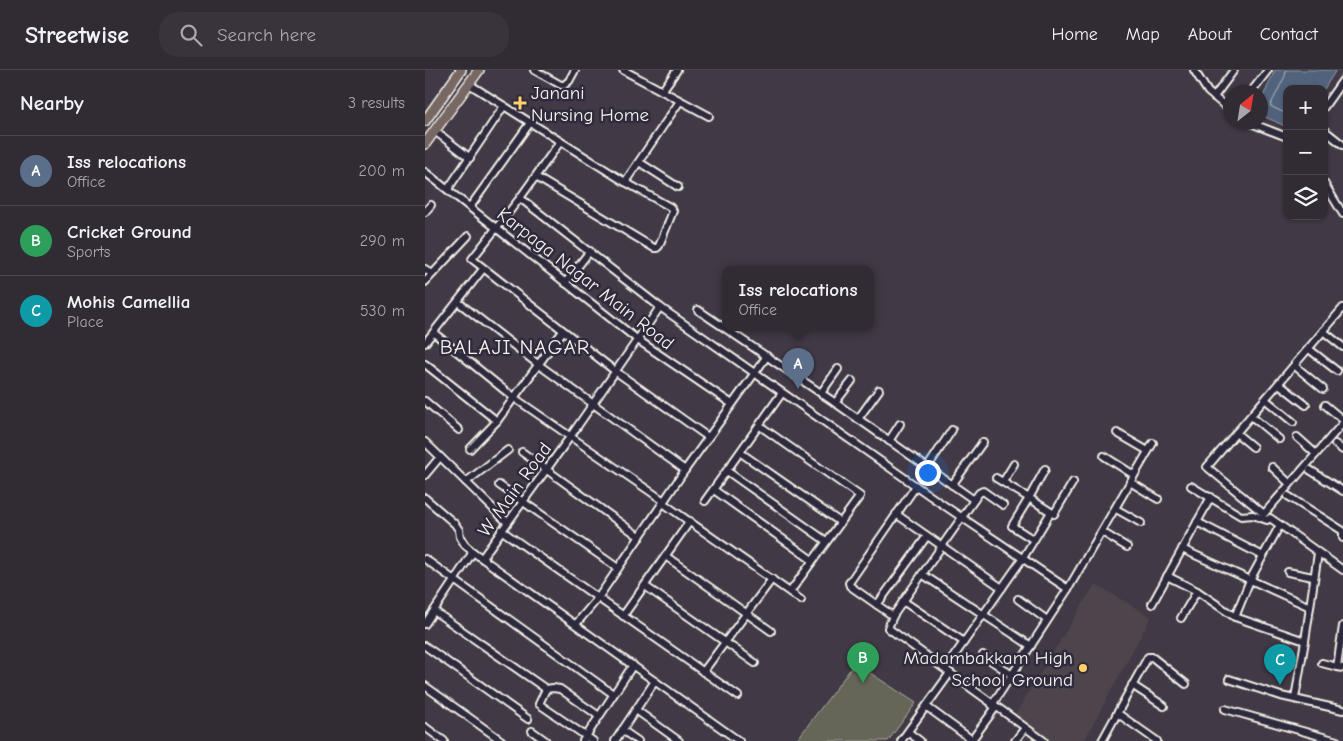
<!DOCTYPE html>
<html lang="en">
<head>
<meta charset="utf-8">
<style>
  body { margin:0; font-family:"Comic Neue",sans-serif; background:#39333c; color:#f1f3f6 }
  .controls { position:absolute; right:15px; top:15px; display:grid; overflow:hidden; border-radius:10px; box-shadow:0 1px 4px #0004 }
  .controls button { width:45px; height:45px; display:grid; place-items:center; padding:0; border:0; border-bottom:1px solid #4c474f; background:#312b34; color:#f1f3f6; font:25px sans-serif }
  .compass { position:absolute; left:798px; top:15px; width:45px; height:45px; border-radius:50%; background:#312b34; box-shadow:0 1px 4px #0004; rotate:30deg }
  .you { position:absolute; left:502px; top:402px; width:18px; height:18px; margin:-12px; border:4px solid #fff; border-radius:50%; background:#1a73e8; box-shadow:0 0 0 8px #1a73e833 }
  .badge { display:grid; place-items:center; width:32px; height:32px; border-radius:50%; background:#8bbbb9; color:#fff; font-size:16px; font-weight:700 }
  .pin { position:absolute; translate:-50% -41px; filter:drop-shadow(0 1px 2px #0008) }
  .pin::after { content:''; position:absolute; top:26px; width:18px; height:15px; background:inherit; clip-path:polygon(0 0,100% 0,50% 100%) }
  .popup { position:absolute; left:297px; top:196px; width:152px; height:65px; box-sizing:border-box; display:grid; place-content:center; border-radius:10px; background:#312b34; filter:drop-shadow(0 1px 4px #0005); font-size:16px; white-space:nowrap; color:#a8a7ac }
  .popup b { font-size:19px; color:#f1f3f6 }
  .popup::after { content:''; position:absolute; left:50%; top:100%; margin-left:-10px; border:10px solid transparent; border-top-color:#312b34 }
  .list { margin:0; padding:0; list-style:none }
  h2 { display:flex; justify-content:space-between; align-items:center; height:65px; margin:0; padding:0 20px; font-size:21px }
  h2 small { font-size:16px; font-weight:400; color:#a8a7ac }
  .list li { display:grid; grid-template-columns:32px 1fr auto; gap:15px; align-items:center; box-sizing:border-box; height:70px; padding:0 20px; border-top:1px solid #4c474f }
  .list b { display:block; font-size:19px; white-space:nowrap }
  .list p { margin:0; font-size:16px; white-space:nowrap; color:#a8a7ac }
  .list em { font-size:16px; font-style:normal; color:#a8a7ac }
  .icon { flex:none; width:28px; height:28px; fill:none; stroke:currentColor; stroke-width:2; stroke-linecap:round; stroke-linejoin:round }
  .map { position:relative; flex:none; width:918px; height:671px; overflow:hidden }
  header { display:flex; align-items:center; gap:30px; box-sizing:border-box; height:70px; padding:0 25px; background:#312b34; border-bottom:1px solid #4c474f }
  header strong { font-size:24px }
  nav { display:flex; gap:28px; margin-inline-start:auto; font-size:18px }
  .search { width:350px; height:45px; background:#39333c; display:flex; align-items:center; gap:12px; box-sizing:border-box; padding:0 18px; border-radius:20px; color:#a8a7ac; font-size:19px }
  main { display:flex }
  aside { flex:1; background:#312b34 }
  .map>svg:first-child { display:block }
  .built { fill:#4e444b }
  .green { fill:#656658; stroke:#acaca0 }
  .water { fill:#51637c; stroke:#929ca7 }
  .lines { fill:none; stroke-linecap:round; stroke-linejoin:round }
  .shore { stroke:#b3b8bd; stroke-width:1 }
  .minor-casing { stroke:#f4f1e8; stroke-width:10 }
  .major-casing { stroke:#f4f1e8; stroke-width:12 }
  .minor { stroke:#2f2a3d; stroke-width:6 }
  .major { stroke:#776864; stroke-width:9 }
  .poi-dot { fill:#ffd166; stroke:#2f2a3d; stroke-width:2 }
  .labels { text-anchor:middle; stroke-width:5; stroke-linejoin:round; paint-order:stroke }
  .poi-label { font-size:19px; fill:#f4f1e8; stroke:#2f2a3d; text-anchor:start }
  .street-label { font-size:19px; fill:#f4f1e8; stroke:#2f2a3d }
  .quarter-label { font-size:21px; letter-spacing:1px; fill:#f4f1e8; stroke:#2f2a3d }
</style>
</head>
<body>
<header>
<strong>Streetwise</strong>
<div class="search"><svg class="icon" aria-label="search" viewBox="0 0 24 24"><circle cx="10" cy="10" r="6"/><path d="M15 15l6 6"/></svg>Search here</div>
<nav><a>Home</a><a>Map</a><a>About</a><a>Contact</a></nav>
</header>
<main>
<aside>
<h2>Nearby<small>3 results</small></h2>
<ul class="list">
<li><span class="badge" style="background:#5c6f8a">A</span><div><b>Iss relocations</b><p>Office</p></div><em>200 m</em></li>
<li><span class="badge" style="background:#2e9e5b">B</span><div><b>Cricket Ground</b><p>Sports</p></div><em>290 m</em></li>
<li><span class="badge" style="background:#0f9aa8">C</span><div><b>Mohis Camellia</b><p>Place</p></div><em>530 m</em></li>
</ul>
</aside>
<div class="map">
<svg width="918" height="671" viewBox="0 0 918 671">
  <rect width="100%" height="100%" fill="#413945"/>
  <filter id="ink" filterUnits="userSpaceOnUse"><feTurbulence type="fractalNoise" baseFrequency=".02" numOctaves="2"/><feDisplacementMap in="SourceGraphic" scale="10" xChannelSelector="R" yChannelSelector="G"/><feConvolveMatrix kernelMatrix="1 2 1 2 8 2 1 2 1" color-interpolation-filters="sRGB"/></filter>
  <g filter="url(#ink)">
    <path class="built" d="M 670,514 L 726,547 L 659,671 L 619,671 L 587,649 Z"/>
    <path class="green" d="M 430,593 L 491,633 L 463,671 L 371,671 Z"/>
    <path class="water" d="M 850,0 L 911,0 L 899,19 L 862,19 L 862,57 L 836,45 L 836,31 Z"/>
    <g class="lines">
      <path class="shore" d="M 861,0 L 860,6 L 845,36 L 862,44"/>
      <defs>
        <g id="minor">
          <path d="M 109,0 L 136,15 L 139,15 L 144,11 L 150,0"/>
          <path d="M 198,0 L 284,46"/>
          <path d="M 769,0 L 783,22 L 806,41"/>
          <path d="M 44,14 L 200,112 L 245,137 L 248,141 L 234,176 L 232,178 L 229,178 L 111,107"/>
          <path d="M 237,21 L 252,0"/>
          <path d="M 826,22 L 843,0"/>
          <path d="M 789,27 L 809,0"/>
          <path d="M 899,37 L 918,10"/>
          <path d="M 823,52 L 862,67"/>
          <path d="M 899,60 L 918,75"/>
          <path d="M 10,61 L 45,88"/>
          <path d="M 135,72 L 95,128 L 47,189 L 190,301 L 283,367"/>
          <path d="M 214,92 L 253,117"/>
          <path d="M 0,102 L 213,270 L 307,334"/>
          <path d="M 200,112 L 255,31"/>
          <path d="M 899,113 L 918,144"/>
          <path d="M 23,119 L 79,36"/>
          <path d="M 95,128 L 235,237 L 514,432 L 643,519"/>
          <path d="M 45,137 L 105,53"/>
          <path d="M 0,142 L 6,135"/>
          <path d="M 0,199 L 7,204"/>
          <path d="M 0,212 L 43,166"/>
          <path d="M 140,213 L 165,181"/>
          <path d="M 33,232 L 114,295 L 260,400"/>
          <path d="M 918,238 L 782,397 L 839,444 L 918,353"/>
          <path d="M 273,240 L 409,332 L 549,430"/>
          <path d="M 898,261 L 918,277"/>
          <path d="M 9,263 L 88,327 L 239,431"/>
          <path d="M 0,273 L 58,199"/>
          <path d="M 884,279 L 912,301"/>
          <path d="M 0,294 L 72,351 L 45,379"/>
          <path d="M 870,296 L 898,319"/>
          <path d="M 369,305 L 381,288"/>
          <path d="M 854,314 L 881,335"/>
          <path d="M 396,323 L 413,299"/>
          <path d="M 841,330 L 868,352"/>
          <path d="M 0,331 L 34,360"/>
          <path d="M 410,333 L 427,311"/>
          <path d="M 900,335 L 918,350"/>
          <path d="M 826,346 L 854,369"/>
          <path d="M 433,349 L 454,320"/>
          <path d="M 72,351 L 138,261"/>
          <path d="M 335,356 L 435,426 L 365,522"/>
          <path d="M 692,363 L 723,381"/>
          <path d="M 811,363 L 828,377"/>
          <path d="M 872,367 L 891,384"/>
          <path d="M 464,371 L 475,354"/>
          <path d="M 0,372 L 82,452"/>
          <path d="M 910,374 L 918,380"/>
          <path d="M 97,382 L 215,467"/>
          <path d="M 316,383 L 415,452"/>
          <path d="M 679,386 L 709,405"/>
          <path d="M 847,397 L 865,414"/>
          <path d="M 502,398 L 527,360"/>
          <path d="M 885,400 L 918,421"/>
          <path d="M 302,401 L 401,471"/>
          <path d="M 0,405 L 15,387"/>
          <path d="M 571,408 L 604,428 L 620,399"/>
          <path d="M 41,412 L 83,380"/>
          <path d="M 578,412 L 589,394"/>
          <path d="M 705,412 L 733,429"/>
          <path d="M 74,415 L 193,498"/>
          <path d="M 527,415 L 558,372"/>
          <path d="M 766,416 L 816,446 L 828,445 L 842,450 L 845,448 L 855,455 L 825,510 L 810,547"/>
          <path d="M 289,420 L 387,490"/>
          <path d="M 863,426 L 918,461"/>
          <path d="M 0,428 L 30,454 L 34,460 L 35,467 L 40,475 L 48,482 L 314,671"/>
          <path d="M 280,431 L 357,323"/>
          <path d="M 238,433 L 376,530"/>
          <path d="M 578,435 L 558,421 L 554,423 L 468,546 L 463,558 L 619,671"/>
          <path d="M 691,439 L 716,453"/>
          <path d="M 471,444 L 577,518"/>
          <path d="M 629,444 L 648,412"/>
          <path d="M 772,452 L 838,486"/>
          <path d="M 855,455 L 918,500"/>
          <path d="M 76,460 L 313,626"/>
          <path d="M 677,462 L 702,477"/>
          <path d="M 918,464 L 918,468"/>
          <path d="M 757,479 L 885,537"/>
          <path d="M 242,487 L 346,561"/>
          <path d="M 57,488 L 145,367 L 235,237"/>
          <path d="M 0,489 L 188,624"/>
          <path d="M 863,502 L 888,507"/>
          <path d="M 497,504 L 606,576"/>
          <path d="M 742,506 L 772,521 L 810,547 L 880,571"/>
          <path d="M 220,516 L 330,593"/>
          <path d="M 593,529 L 622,550"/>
          <path d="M 478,531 L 539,572"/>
          <path d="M 727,534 L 786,427"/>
          <path d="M 452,535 L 502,466"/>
          <path d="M 9,541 L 121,619 L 114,634 L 168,671"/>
          <path d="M 198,546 L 265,451"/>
          <path d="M 468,546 L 425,516 L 424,513 L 491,416"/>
          <path d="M 756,548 L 772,521"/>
          <path d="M 0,554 L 48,482"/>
          <path d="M 151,554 L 173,528 L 260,400 L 342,286"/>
          <path d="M 918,556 L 912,597 L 918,598"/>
          <path d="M 0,576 L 103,649"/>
          <path d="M 558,585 L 587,605"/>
          <path d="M 897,593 L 912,597"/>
          <path d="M 520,599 L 598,488 L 626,442 L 604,428 L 587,456 L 609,470"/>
          <path d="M 278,602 L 347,509"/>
          <path d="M 804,609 L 856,626 L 918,640"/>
          <path d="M 707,615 L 739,636"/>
          <path d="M 0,616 L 77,671"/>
          <path d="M 121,619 L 128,618 L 135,619 L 174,646"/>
          <path d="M 870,628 L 880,571 L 893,483"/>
          <path d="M 567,635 L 643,519 L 728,373"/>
          <path d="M 502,637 L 547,670"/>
          <path d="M 800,639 L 912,671"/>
          <path d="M 211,640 L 254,671"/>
          <path d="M 692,643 L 732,671"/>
          <path d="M 0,657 L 19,671"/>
          <path d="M 197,660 L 213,671"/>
          <path d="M 107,661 L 121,671"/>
          <path d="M 483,662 L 495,671"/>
          <path d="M 158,671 L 208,595"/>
          <path d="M 190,671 L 230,611"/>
          <path d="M 476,671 L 525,603"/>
          <path d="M 546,671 L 571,637"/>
          <path d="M 590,671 L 600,658"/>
          <path d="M 677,671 L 723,587 L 727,587 L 761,614"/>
        </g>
        <g id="major">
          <path d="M 0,51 L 36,0"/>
          <path d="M 0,74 L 54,0"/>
        </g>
      </defs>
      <use href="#minor" class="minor-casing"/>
      <use href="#major" class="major-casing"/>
      <use href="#minor" class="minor"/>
      <use href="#major" class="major"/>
    </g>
  </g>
  <g class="poi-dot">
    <path d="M92.5 25.5h5v5h5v5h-5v5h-5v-5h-5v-5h5z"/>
    <circle cx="658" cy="598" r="5"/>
  </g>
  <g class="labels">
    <g class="poi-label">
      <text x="106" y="29">Janani<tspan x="106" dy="22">Nursing Home</tspan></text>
      <text x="648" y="594" text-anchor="end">Madambakkam High<tspan x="648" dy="22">School Ground</tspan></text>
    </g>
    <g class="street-label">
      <text transform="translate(161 208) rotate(38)" y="7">Karpaga Nagar Main Road</text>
      <text transform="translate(89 419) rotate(-54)" y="7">W Main Road</text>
    </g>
    <g class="quarter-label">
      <text x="90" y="284">BALAJI NAGAR</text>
    </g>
  </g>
</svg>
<div class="controls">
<button>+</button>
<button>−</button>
<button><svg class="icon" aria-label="layers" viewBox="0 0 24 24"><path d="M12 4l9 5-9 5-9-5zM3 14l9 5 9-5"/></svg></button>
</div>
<svg class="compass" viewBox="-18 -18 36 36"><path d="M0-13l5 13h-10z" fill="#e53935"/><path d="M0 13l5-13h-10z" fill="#a8a7ac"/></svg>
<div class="you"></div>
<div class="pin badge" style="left:373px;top:319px;background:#5c6f8a">A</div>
<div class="popup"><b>Iss relocations</b>Office</div>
<div class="pin badge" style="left:438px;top:613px;background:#2e9e5b">B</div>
<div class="pin badge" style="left:855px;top:615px;background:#0f9aa8">C</div>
</div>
</main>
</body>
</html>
